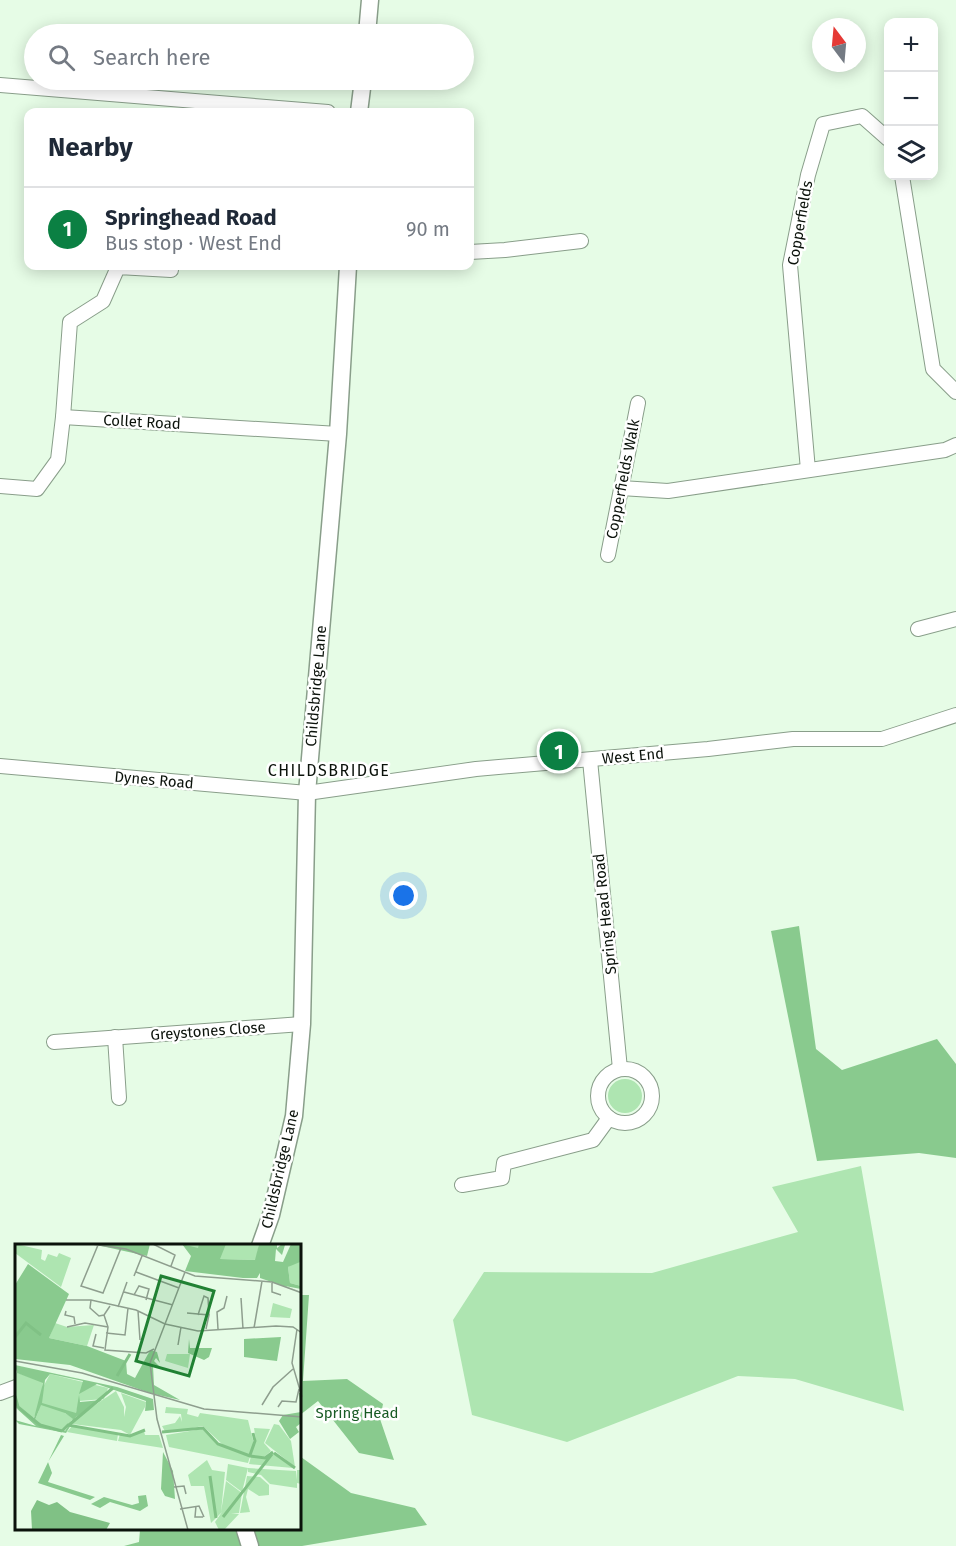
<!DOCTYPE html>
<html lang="en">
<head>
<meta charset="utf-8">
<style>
  body { margin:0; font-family:"Fira Sans",sans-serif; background:#f2f2f3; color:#1f2937 }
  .controls { position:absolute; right:18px; top:18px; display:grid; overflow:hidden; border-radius:12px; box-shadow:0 3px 15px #0003 }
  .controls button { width:54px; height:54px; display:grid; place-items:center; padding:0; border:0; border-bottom:2px solid #e0e1e3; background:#fff; color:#1f2937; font:30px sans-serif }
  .compass { position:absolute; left:812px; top:18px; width:54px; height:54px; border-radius:50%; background:#fff; box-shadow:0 3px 15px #0003; rotate:344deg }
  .you { position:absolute; left:404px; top:896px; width:21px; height:21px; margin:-15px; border:4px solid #fff; border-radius:50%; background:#1a73e8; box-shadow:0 0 0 9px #1a73e833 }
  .badge { display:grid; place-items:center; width:39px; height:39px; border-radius:50%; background:#0b8043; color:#fff; font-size:20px; font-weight:700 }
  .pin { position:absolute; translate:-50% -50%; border:3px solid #fff; box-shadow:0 2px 6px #0006 }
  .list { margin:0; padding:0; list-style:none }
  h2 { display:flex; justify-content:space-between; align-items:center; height:78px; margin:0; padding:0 24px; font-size:26px }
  h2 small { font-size:20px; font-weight:400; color:#747a83 }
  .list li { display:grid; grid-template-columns:39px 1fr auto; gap:18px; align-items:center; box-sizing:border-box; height:84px; padding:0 24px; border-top:2px solid #e0e1e3 }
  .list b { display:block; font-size:22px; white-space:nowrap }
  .list p { margin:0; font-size:20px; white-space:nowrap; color:#747a83 }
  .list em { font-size:20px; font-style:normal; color:#747a83 }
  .icon { flex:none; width:33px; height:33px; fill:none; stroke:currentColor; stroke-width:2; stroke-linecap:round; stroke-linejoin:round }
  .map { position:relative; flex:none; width:956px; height:1546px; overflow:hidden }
  .search { position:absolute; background:#fff; box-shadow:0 3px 15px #0003; left:24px; top:24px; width:450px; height:66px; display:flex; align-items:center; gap:15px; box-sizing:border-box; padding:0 21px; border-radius:33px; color:#747a83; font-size:22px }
  .panel { position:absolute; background:#fff; box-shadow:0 3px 15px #0003; left:24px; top:108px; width:450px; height:162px; border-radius:12px }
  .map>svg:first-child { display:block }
  .green { fill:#aee5b1 }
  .forest { fill:#89ca8e }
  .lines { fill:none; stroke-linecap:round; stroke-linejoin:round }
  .minor-casing { stroke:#899e8a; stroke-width:16 }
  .tertiary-casing { stroke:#899e8a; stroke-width:19 }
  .minor { stroke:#fff; stroke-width:14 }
  .tertiary { stroke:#fff; stroke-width:16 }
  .labels { text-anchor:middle; stroke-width:5; stroke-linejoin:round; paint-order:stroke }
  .street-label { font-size:15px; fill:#0b120b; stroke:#fff }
  .park-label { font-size:15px; fill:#185b24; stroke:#fff }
  .neighbourhood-label { font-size:16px; letter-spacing:1.5px; fill:#0b120b; stroke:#fff }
  .inset-river { fill:none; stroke:#80c185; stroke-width:3 }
  .inset-road { fill:none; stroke:#8e9e8e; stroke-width:1.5 }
  .view { fill:#208133; fill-opacity:0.15; stroke:#208133; stroke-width:3 }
  .inset-edge { fill:none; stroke:#0b120b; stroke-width:3 }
</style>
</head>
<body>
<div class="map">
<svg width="956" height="1546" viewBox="0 0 956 1546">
  <rect width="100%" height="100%" fill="#e6fce6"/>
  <g class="green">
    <circle cx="625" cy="1096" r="17"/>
    <path d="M 861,1166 L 904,1411 L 795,1379 L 738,1376 L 567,1442 L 472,1415 L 453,1320 L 484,1272 L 652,1273 L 798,1232 L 772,1187 Z"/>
  </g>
  <g class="forest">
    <path d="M 799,926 L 816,1049 L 842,1070 L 937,1039 L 956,1064 L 956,1158 L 919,1153 L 817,1161 L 771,931 Z"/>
    <path d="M 300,1295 L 309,1295 L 303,1381 L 347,1379 L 383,1404 L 380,1419 L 394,1460 L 359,1453 L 318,1401 L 300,1415 Z"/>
    <path d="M 300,1449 L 301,1457 L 351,1493 L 415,1508 L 427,1525 L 302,1546 L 124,1546 L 139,1542 L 140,1530 L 300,1530 Z"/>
  </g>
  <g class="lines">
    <defs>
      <g id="minor">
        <path d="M 0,85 L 328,112"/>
        <path d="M 902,176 L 933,369 L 956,392"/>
        <path d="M 470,252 L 505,250 L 581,241"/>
        <path d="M 63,417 L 70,322 L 103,301 L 118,267 L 171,270"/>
        <path d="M 808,470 L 790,265 L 808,175 L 823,124 L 862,116 L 888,139"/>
        <path d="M 0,486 L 37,489 L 58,460 L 63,417 L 338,434"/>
        <path d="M 621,488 L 668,491 L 945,450 L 956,445"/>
        <path d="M 608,555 L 638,403"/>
        <path d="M 918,629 L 956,619"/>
        <path d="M 590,760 L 620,1069"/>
        <path d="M 0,766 L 307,793 L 476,769 L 708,749 L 793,739 L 882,739 L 956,715"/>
        <path d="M 115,1037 L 119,1098"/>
        <path d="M 54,1042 L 302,1024"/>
        <circle cx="625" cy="1096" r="27"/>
        <path d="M 462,1185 L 502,1178 L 504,1163 L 593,1140 L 609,1118"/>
        <path d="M 0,1393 L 16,1387"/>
      </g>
      <g id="tertiary">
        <path d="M 367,34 L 370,0"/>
        <path d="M 359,112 L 363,80"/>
        <path d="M 260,1246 L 271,1215 L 294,1116 L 302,1024 L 307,793 L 338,434 L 348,266"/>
        <path d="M 245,1530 L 250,1546"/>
      </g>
    </defs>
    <use href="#minor" class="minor-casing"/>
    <use href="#tertiary" class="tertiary-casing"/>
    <use href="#minor" class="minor"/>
    <use href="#tertiary" class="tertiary"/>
  </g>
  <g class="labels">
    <g class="street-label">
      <text transform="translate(800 223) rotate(-80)" y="5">Copperfields</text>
      <text transform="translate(142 422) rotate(3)" y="5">Collet Road</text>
      <text transform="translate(623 479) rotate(-79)" y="5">Copperfields Walk</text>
      <text transform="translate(316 686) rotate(-85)" y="5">Childsbridge Lane</text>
      <text transform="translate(633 756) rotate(-5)" y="5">West End</text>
      <text transform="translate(154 780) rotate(5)" y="5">Dynes Road</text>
      <text transform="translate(605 914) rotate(-96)" y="5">Spring Head Road</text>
      <text transform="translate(208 1031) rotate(-4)" y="5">Greystones Close</text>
      <text transform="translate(280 1169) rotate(-77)" y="5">Childsbridge Lane</text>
    </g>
    <g class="park-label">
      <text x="357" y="1418">Spring Head</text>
    </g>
    <g class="neighbourhood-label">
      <text x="329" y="776">CHILDSBRIDGE</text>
    </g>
  </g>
  <g transform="translate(15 1244)">
    <rect width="286" height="286" fill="#e6fce6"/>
    <path d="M 1,0 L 27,6 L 26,15 L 30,17 L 33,10 L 42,13 L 44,9 L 56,14 L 46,43 L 0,9 ZM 169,0 L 244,0 L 241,16 L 205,15 ZM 286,15 L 286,42 L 275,39 L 273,23 ZM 258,59 L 277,65 L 275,74 L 255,73 ZM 40,79 L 52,83 L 79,81 L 72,102 L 34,94 ZM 152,110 L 175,110 L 173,124 L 150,117 ZM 0,128 L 28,138 L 27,145 L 35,130 L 93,144 L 89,155 L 64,157 L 61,169 L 50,169 L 59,175 L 101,147 L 109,163 L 109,173 L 111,163 L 106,149 L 131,158 L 130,163 L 115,191 L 106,186 L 57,180 L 57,176 L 49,187 L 35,185 L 20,176 L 24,166 L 18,174 L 0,163 ZM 151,163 L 173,165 L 172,170 L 183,173 L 185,169 L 233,176 L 239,200 L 233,219 L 154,203 L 151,191 L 187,185 L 203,201 L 220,206 L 209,202 L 188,182 L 151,189 L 147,182 L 160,179 L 165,172 L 167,178 L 166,170 L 150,169 ZM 259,180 L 264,181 L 276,197 L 280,223 L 250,199 ZM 57,182 L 97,188 L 103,190 L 102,197 L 52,188 ZM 239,184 L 255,185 L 249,199 L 256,207 L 249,213 L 236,211 L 241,196 ZM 129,187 L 130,191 L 144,191 L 148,204 L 103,197 L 105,190 L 116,192 ZM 258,209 L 278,224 L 234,220 L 236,212 L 250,215 ZM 192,216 L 197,226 L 210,228 L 206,268 L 211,237 L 227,249 L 224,269 L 216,270 L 224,270 L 209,286 L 204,286 L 200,278 L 207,268 L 196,279 L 189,242 L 176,242 L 173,231 ZM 213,220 L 233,224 L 227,248 L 211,236 ZM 233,224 L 281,227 L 282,236 L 282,226 L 286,226 L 286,240 L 282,239 L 282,244 L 255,240 L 246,231 L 233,228 ZM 232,232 L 245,233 L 254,241 L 254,251 L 244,252 L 233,245 L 231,253 L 235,268 L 225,269 Z" fill="#aee5b1"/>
    <path d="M 77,0 L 135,0 L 132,12 ZM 167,0 L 183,4 L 184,0 L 211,0 L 205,15 L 240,16 L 244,0 L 262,0 L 262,4 L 267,0 L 275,0 L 270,1 L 267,11 L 261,5 L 260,17 L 268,18 L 276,0 L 286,0 L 285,18 L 273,23 L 275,39 L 286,42 L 286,45 L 270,42 L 286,48 L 245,34 L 245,29 L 242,34 L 228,34 L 170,27 L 176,12 ZM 13,20 L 54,50 L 34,94 L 72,102 L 111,117 L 112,130 L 120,134 L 133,110 L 136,106 L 142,108 L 145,119 L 141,114 L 139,117 L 145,123 L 138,122 L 139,141 L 165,156 L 135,149 L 55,121 L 0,115 L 0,41 ZM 266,93 L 262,117 L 229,113 L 229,95 ZM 174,95 L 175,104 L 197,104 L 194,113 L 189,116 L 173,109 ZM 0,121 L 102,143 L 138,155 L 139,166 L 130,167 L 131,157 L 82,140 L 64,150 L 68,137 L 35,130 L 30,136 L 27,159 L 61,169 L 64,151 L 65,158 L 87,156 L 61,173 L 51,189 L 4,180 L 0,176 L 21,182 L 0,163 L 19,174 L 28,139 L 2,129 ZM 26,161 L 50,169 L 58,175 L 50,187 L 35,185 L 20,176 ZM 284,149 L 286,149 L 286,179 L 281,183 L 284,188 L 275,195 L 264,177 L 268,171 L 286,168 ZM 46,191 L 49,192 L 33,218 L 37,229 L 33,238 L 80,253 L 75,256 L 23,239 ZM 148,208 L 158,227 L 160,255 L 150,252 L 146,245 ZM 131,251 L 133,262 L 125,267 L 95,258 L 85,264 L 76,260 L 89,253 L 117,261 L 124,259 L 123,252 Z" fill="#89ca8e" fill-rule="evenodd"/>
    <path d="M 22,256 L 34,261 L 42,258 L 55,268 L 95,279 L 91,286 L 17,286 L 16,267 Z" fill="#80c185"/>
    <path class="inset-river" d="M 0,93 L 11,79 L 26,91M 102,132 L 115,110M 0,152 L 3,163 L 25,181 L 47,187M 54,181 L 98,144M 47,187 L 53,181 L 115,192 L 130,186M 147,188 L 188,184 L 203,200 L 235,212 L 250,214 L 258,208M 259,209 L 280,224M 235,211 L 240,197 L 238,189M 195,232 L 201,274M 208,273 L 257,210"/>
    <path class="inset-road" d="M 77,0 L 111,5 L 180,32 L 257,38 L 287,49M 138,0 L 160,11 L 156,22M 83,1 L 66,42 L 88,49 L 106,4M 121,28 L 164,44M 170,28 L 135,119 L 142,175 L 173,286M 119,32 L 127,12M 257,39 L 257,48 L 266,51M 109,48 L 158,61M 119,51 L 124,42 L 134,45 L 131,56M 226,54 L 228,85M 51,56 L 76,56 L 121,66 L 150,80 L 183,87 L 261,82 L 278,83 L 287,89M 76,56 L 75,64 L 84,72 L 89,71 L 95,62M 103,63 L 112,38M 51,67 L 50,71 L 59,73 L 60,80M 123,67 L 125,96M 172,69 L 194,71 L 191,85M 89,71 L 93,83 L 90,106 L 131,109 L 139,105M 183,71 L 189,52 L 193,54 L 194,71M 52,83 L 70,79 L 93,83M 239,84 L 247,37M 203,85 L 202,68 L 209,64 L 212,52M 282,85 L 277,119 L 287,153M 91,89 L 110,91 L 113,64M 81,90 L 78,102 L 89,104M 163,101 L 166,83M 0,117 L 67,129 L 189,165 L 287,173M 247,161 L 258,143 L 278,125M 263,163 L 267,157 L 281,158 L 284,145M 159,243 L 169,242 L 171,250M 181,262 L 180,273 L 188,273M 165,265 L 184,262 L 189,273"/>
    <path class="view" d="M 146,32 L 199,47 L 174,132 L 121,117 Z"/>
    <rect width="286" height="286" class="inset-edge"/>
  </g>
</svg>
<div class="controls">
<button>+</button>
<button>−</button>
<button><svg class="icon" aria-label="layers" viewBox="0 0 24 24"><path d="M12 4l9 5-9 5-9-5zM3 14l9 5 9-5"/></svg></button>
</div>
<svg class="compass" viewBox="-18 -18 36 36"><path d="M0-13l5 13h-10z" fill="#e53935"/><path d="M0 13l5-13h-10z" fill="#747a83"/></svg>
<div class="you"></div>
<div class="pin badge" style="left:559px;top:751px">1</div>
<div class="search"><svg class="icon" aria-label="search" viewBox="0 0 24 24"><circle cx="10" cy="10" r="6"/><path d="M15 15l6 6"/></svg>Search here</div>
<section class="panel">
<h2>Nearby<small></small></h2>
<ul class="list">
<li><span class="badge">1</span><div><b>Springhead Road</b><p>Bus stop · West End</p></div><em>90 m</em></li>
</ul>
</section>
</div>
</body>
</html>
